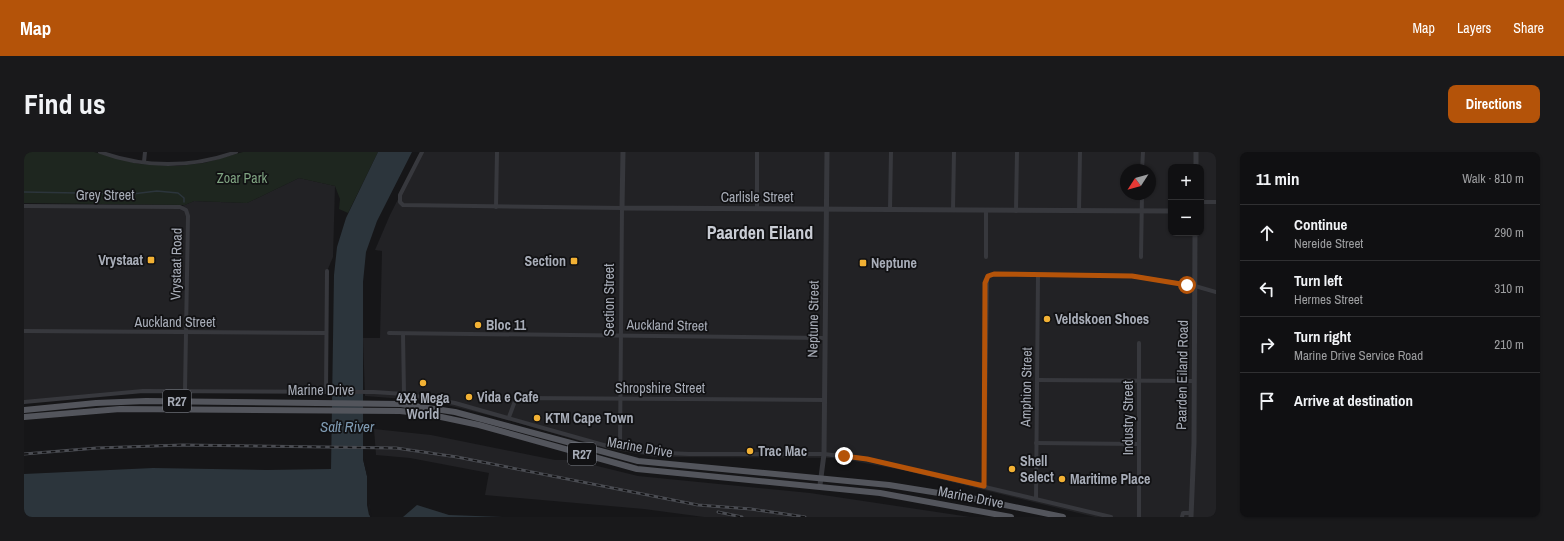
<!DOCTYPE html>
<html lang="en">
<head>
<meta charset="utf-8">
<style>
  body { margin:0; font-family:"Archivo Narrow",sans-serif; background:#19191b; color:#f1f3f6 }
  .controls { position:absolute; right:12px; top:12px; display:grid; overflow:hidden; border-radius:8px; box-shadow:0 1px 3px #0004 }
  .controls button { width:36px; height:36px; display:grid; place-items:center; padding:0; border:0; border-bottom:1px solid #303032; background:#101012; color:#f1f3f6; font:20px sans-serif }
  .compass { position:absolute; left:1096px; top:12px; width:36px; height:36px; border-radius:50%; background:#101012; box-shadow:0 1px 3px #0004; rotate:234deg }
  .stop { position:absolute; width:12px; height:12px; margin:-9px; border:3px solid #b45309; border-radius:50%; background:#fff }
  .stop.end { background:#b45309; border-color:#fff; box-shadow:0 1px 4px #0008 }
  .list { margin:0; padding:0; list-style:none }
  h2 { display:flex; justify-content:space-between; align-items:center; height:52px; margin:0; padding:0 16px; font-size:17px }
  h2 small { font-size:13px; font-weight:400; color:#9c9d9f }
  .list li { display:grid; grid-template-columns:26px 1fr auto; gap:12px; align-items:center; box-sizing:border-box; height:56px; padding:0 16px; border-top:1px solid #303032 }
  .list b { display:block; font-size:15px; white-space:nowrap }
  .list p { margin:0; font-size:13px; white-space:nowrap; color:#9c9d9f }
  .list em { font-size:13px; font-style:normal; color:#9c9d9f }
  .icon { flex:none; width:22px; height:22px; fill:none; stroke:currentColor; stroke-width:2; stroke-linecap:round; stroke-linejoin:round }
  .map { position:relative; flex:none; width:1192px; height:365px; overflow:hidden; border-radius:8px }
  header { display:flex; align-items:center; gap:24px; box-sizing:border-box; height:56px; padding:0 20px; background:#b45309; color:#fff }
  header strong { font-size:19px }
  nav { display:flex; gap:22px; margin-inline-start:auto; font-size:14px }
  .intro { display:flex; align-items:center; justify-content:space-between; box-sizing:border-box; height:96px; padding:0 24px }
  h1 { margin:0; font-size:28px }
  .button { padding:10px 18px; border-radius:8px; background:#b45309; color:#fff; font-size:14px; font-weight:700 }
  main { display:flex; gap:24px; padding:0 24px }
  aside { flex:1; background:#101012; border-radius:8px; box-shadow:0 1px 3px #0004 }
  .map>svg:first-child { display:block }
  .built { fill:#222225; fill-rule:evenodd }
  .green { fill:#1e261f }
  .water { fill:#2c353c }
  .pier { fill:#161618 }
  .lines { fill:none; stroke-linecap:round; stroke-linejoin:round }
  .stream { stroke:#2c353c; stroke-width:1.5 }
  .minor { stroke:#37383d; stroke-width:4 }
  .tertiary { stroke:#37383d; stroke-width:5 }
  .primary { stroke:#53555c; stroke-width:6 }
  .rail-casing { stroke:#4a4c52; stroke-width:3 }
  .rail { stroke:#111113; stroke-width:1.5; stroke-dasharray:4.5; stroke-linecap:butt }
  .route { stroke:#b45309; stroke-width:5 }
  .poi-dot { fill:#f2b134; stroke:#111113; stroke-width:1.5 }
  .labels { text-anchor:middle; stroke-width:3.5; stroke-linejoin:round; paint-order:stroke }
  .shield { fill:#111113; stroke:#7b7e86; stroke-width:1 }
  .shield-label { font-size:13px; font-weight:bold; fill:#a8adb8 }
  .park-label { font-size:14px; fill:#7fa381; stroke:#111113 }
  .street-label { font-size:14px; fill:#a8adb8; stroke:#111113 }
  .poi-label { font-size:14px; font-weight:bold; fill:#a8adb8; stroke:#111113; text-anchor:start }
  .water-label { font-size:15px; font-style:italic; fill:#7f9bb3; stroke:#111113 }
  .district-label { font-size:18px; font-weight:bold; fill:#c9ccd4; stroke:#111113 }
</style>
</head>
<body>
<header>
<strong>Map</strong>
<nav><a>Map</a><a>Layers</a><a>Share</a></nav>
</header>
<div class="intro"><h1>Find us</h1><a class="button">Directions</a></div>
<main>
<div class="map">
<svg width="1192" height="365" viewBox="0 0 1192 365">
  <rect width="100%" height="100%" fill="#161618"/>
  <g class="built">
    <path d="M 398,0 L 1192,0 L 1192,365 L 1071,365 L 878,318 L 813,306 L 631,305 L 580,296 L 484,268 L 407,249 L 341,244 L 339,186 L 356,186 L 358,99 L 351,98 L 366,63 ZM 1147,15 L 1177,15 L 1177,81 L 1147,81 ZM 1102,18 L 1126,18 L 1126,42 L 1102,42 Z"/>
    <path d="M 275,26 L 311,34 L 309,105 L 303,119 L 302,240 L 119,239 L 0,250 L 0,54 L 156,55 L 170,49 L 223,51 Z"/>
    <path d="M 350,277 L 407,283 L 531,308 L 549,308 L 614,324 L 786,341 L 946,365 L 680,365 L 620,357 L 461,343 L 465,321 L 386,306 L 352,303 Z"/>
  </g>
  <path class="green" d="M 0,0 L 70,0 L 115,12 L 153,14 L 180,11 L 219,0 L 354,0 L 324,61 L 315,57 L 316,47 L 311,34 L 275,26 L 223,51 L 170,49 L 161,53 L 0,51 Z"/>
  <g class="water">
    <path d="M 354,0 L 388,0 L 353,69 L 342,100 L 339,130 L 339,307 L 343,324 L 346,365 L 0,365 L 0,322 L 129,316 L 243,318 L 307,317 L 310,123 L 313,95 L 322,66 Z"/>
    <path d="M 393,353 L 425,363 L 479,365 L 379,365 Z"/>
  </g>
  <path class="pier" d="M 339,307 L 341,307 L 345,324 L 345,353 L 348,365 L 345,363 L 343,353 L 343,324 Z"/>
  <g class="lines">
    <path class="stream" d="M 0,40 L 108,42 L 133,39 L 154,41 L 160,46 L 160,50"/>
    <g class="minor">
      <path d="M 76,0 C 119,16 169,16 212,0"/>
      <path d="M 398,0 L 376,43 L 376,50 L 379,53 L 598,56 L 596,296"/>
      <path d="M 120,10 L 121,0"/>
      <path d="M 1118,18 L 1119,0"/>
      <path d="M 1177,50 L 1192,50"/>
      <path d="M 0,54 L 156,55 L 162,58 L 164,64 L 161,239"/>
      <path d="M 472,55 L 473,0"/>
      <path d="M 733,57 L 733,0"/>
      <path d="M 866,57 L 867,0"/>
      <path d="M 929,58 L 930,0"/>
      <path d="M 992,59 L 993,0"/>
      <path d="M 1055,59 L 1056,0"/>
      <path d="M 962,105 L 962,58"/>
      <path d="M 1117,105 L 1118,42"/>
      <path d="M 0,179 L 302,181"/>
      <path d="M 365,181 L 801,186"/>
      <path d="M 379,182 L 380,242"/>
      <path d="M 1115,191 L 1115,365"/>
      <path d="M 1013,228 L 1170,229"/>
      <path d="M 302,240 L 303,119"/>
      <path d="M 0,250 L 119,239 L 350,240 L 380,242 L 431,251 L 583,294 L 620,300 L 665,302 L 800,302 L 843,307 L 1087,365"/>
      <path d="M 485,265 L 491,249 L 496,246 L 801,248"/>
      <path d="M 1012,291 L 1115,292"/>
      <path d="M 960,334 L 963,125 L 970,122 L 1108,124 L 1171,134 L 1192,140"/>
      <path d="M 1012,347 L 1014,123"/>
      <path d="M 1158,365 L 1159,361 L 1167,361"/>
    </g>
    <g class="tertiary">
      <path d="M 599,0 L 598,56 L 1147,59"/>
      <path d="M 1172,15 L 1172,0"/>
      <path d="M 796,333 L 800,302 L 803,0"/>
      <path d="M 1167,365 L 1170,291 L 1171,81"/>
    </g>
    <g class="primary">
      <path d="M 0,258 L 72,251 L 122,249 L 377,252 L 431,260 L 614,309 L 865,333 L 952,347 L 1039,365"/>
      <path d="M 0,265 L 96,257 L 376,259 L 403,262 L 455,273 L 613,317 L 856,341 L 987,365"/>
    </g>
    <defs>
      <g id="rail">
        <path d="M 0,302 L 73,296 L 159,293 L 372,296 L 433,305 L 674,353 L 727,357 L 781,365"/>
        <path d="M 694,360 L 718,365"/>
      </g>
    </defs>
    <use href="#rail" class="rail-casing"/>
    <use href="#rail" class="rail"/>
  </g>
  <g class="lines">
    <path class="route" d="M 820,304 L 843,307 L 960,334 L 961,131 L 964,124 L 970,122 L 1108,124 L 1163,133"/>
  </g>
  <g class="poi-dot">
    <rect x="123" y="104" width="8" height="8" rx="2"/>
    <rect x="546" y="105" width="8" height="8" rx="2"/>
    <rect x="835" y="107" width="8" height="8" rx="2"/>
    <circle cx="1023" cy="167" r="4"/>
    <circle cx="454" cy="173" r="4"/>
    <circle cx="399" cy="231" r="4"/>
    <circle cx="445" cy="245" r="4"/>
    <circle cx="513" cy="266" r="4"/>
    <circle cx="726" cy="299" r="4"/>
    <circle cx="988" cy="317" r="4"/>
    <circle cx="1038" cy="327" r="4"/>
  </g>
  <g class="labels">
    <g class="shield">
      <rect x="139" y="238" width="28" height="22" rx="3"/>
      <rect x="544" y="291" width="28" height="22" rx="3"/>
    </g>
    <g class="shield-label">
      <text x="153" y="254">R27</text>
      <text x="558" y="307">R27</text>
    </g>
    <g class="park-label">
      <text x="218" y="31">Zoar Park</text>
    </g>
    <g class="street-label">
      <text x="81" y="48">Grey Street</text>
      <text x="733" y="50">Carlisle Street</text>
      <text transform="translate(152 112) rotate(-89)" y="5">Vrystaat Road</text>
      <text transform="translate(585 148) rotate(-90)" y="5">Section Street</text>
      <text transform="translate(789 167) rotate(-89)" y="5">Neptune Street</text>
      <text x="151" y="175">Auckland Street</text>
      <text transform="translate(643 173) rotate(1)" y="5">Auckland Street</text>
      <text transform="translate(1158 223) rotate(-89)" y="5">Paarden Eiland Road</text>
      <text transform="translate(1002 235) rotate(-89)" y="5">Amphion Street</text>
      <text x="636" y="241">Shropshire Street</text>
      <text x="297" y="243">Marine Drive</text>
      <text transform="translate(1104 266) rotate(-90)" y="5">Industry Street</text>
      <text transform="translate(616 295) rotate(10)" y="5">Marine Drive</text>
      <text transform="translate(947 345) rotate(11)" y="5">Marine Drive</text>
    </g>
    <g class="poi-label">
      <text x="119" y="113" text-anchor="end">Vrystaat</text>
      <text x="542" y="114" text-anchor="end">Section</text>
      <text x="847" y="116">Neptune</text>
      <text x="1031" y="172">Veldskoen Shoes</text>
      <text x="462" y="178">Bloc 11</text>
      <text x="453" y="250">Vida e Cafe</text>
      <text x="399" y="251" text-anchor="middle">4X4 Mega<tspan x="399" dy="16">World</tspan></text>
      <text x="521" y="271">KTM Cape Town</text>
      <text x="734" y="304">Trac Mac</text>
      <text x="996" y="314">Shell<tspan x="996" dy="16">Select</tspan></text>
      <text x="1046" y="332">Maritime Place</text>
    </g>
    <g class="water-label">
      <text x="323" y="280">Salt River</text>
    </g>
    <g class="district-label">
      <text x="736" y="87">Paarden Eiland</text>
    </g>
  </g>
</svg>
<div class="controls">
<button>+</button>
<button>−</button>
</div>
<svg class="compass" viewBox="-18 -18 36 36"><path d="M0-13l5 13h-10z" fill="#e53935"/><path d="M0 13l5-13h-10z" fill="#9c9d9f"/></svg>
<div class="stop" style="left:1163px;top:133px"></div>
<div class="stop end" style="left:820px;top:304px"></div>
</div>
<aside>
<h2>11 min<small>Walk · 810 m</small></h2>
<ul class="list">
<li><svg class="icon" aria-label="ahead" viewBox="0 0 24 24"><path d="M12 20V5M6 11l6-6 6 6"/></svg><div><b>Continue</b><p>Nereide Street</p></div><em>290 m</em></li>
<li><svg class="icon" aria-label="left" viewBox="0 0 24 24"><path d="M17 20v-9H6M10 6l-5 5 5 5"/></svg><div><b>Turn left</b><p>Hermes Street</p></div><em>310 m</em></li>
<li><svg class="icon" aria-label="right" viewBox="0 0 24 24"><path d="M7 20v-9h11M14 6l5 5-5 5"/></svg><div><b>Turn right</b><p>Marine Drive Service Road</p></div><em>210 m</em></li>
<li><svg class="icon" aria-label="arrive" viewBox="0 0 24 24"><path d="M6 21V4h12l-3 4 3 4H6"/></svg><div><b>Arrive at destination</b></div></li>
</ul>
</aside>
</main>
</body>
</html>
